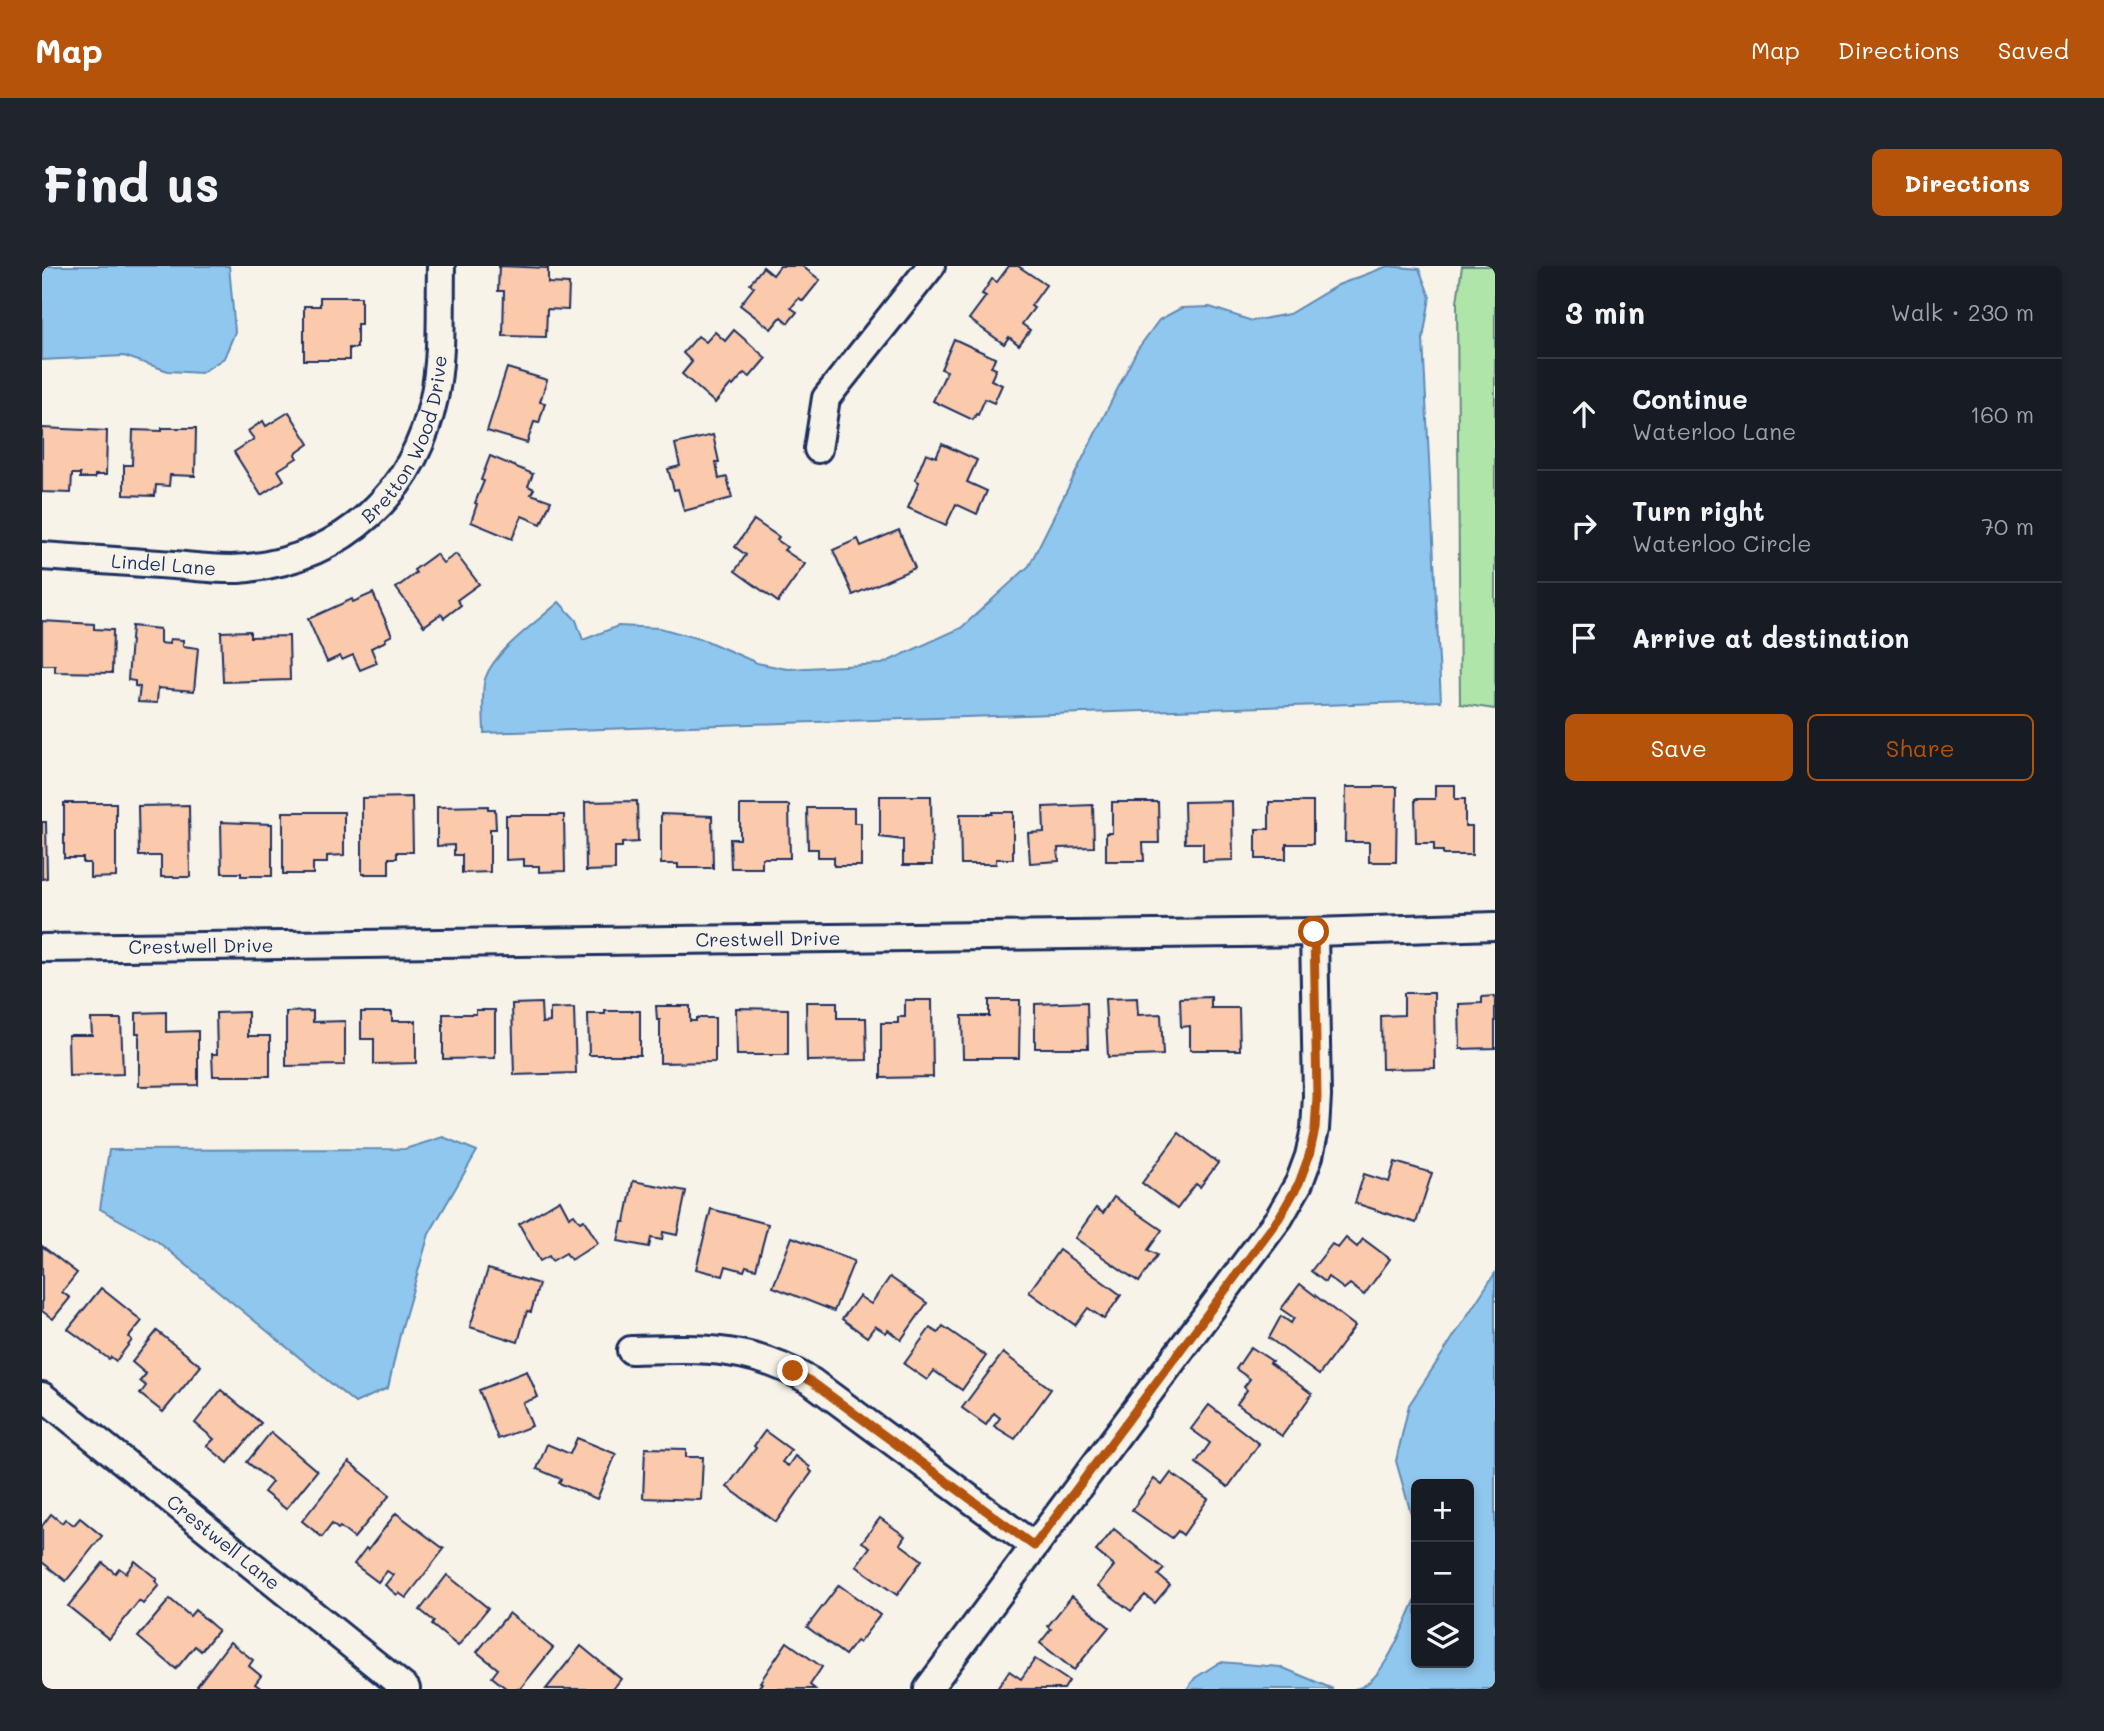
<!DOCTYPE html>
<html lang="en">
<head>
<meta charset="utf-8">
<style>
  body { margin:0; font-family:Mali,sans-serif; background:#20242c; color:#f1f3f6 }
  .controls { position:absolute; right:21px; bottom:21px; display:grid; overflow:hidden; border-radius:10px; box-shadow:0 4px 10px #0003 }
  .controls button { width:63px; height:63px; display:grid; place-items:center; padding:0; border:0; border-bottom:2px solid #363941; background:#171b24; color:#f1f3f6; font:35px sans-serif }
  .stop { position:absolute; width:21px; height:21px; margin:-16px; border:5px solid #b45309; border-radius:50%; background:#fff }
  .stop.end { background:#b45309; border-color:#fff; box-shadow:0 2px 7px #0008 }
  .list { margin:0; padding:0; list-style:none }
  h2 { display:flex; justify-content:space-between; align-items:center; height:91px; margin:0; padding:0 28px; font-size:30px }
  h2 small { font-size:23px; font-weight:400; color:#9ea1a6 }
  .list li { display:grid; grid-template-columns:46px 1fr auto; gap:21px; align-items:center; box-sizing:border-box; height:112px; padding:0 28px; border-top:2px solid #363941 }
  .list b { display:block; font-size:26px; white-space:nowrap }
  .list p { margin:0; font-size:23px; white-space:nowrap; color:#9ea1a6 }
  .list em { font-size:23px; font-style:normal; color:#9ea1a6 }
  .actions { display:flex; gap:14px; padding:21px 28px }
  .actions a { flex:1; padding:16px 0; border:2px solid #b45309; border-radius:10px; text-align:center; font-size:24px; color:#b45309 }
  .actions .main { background:#b45309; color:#fff }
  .icon { flex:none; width:38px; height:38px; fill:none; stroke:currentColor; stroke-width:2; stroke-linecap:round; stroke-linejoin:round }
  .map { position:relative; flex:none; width:1453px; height:1423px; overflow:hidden; border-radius:10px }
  header { display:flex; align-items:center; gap:42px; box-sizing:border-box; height:98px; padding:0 35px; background:#b45309; color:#fff }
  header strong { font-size:33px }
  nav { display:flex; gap:38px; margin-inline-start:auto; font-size:24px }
  .intro { display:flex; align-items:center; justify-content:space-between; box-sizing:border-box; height:168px; padding:0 42px }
  h1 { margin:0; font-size:49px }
  .button { padding:18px 32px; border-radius:10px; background:#b45309; color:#fff; font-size:24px; font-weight:700 }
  main { display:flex; gap:42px; padding:0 42px }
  aside { flex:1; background:#171b24; border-radius:10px; box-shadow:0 4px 10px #0003 }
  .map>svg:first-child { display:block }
  .green { fill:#afe5a8; stroke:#658a83; stroke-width:2 }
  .water { fill:#90c7ee; stroke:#618ab4; stroke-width:2 }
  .building { fill:#fbc9ab; stroke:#1b2f5e; stroke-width:2 }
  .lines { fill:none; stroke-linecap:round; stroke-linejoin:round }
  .street-casing { stroke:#1b2f5e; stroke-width:32 }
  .street { stroke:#f7f3e8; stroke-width:26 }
  .route { stroke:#b45309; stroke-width:9 }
  .labels { text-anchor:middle; stroke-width:5; stroke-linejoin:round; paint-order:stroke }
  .street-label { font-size:19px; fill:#1b2f5e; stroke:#f7f3e8 }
</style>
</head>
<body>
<header>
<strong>Map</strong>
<nav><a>Map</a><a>Directions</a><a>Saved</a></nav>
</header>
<div class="intro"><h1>Find us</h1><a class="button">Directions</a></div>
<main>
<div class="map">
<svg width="1453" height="1423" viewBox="0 0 1453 1423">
  <rect width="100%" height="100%" fill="#f7f3e8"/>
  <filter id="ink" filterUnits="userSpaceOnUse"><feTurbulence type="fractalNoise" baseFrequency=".0143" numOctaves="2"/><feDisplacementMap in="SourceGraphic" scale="14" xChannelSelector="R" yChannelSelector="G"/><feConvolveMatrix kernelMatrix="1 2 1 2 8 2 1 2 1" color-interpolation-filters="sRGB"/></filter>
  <g filter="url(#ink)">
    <path class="green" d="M 1420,0 L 1453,0 L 1453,443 L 1418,438 L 1415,36 Z"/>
    <g class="water">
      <path d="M 0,0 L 187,0 L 193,66 L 182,92 L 159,107 L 126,105 L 82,90 L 0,94 Z"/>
      <path d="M 1346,0 L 1377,3 L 1388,31 L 1381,73 L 1399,435 L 442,467 C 442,452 439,425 443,413 C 452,385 495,356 517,336 L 534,354 L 541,374 L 576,360 L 618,362 L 665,375 L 715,397 L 745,403 L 840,398 L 919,362 L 987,300 L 1095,84 L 1117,54 L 1139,42 L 1168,41 L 1210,55 L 1247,48 L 1296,19 Z"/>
      <path d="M 401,871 L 435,885 L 387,968 L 359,1064 L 346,1122 L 313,1137 L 115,975 L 58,943 L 67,884 L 363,883 Z"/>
      <path d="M 1453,1007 L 1453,1423 L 1312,1423 C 1340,1421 1363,1356 1374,1333 L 1374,1397 L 1427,1397 L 1427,1218 L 1374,1218 L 1374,1265 L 1354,1195 L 1367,1139 Z"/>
      <path d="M 1178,1396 L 1239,1401 L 1291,1423 L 1145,1423 L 1153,1412 Z"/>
    </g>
    <g class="building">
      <path d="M 457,0 L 506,2 L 506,17 L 527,18 L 526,44 L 505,43 L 504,71 L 461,70 L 462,25 L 456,25 Z"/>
      <path d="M 738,0 L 760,0 L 778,14 L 761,35 L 757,32 L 749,42 L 755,46 L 746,57 L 739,51 L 729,63 L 698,39 L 712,21 L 708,18 L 721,1 L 731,9 Z"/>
      <path d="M 967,0 L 976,0 L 1004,19 L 989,40 L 992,42 L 980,58 L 988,64 L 977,79 L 967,71 L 962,78 L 927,53 L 944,30 L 940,28 L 950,13 L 955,16 Z"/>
      <path d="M 278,31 L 319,31 L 319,58 L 315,58 L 315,82 L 307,82 L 307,94 L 262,94 L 262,40 L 278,40 Z"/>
      <path d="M 692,64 L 724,92 L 708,111 L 702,107 L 691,120 L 689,118 L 673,137 L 640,108 L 650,96 L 641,87 L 656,70 L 664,76 L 673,66 L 683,75 Z"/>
      <path d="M 912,73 L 953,92 L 949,101 L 954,103 L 949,114 L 960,119 L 952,137 L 943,133 L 936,149 L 934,148 L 931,154 L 891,135 L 905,105 L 899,103 Z"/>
      <path d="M 465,102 L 505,114 L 498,136 L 503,137 L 497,157 L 492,156 L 485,177 L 445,165 Z"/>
      <path d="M 247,146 L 267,178 L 253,188 L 255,192 L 236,204 L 242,214 L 219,229 L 192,186 L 212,173 L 206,165 L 221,155 L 224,160 Z"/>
      <path d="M 0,162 L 65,165 L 64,209 L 53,209 L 53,212 L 38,212 L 38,208 L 30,208 L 29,227 L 0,226 Z"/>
      <path d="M 120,162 L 154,162 L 153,210 L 128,209 L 127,220 L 114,219 L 113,230 L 82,229 L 82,199 L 90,199 L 91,164 L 120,165 Z"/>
      <path d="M 671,169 L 677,196 L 674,196 L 677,213 L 685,211 L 690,232 L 642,245 L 636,223 L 632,224 L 626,203 L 638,200 L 633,178 Z"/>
      <path d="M 900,178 L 935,194 L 925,216 L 945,225 L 935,248 L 914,238 L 904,259 L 866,242 L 877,216 L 873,214 L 884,187 L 894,191 Z"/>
      <path d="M 448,190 L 491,208 L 486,220 L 492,223 L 489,228 L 509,235 L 499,258 L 480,250 L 470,273 L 429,256 L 435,238 L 433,237 L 442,215 L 439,214 Z"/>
      <path d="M 712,254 L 737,271 L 735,274 L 745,281 L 742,284 L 763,298 L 736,336 L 693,305 L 704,289 L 693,281 Z"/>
      <path d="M 857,264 L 873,302 L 811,329 L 791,284 L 816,273 L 819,280 Z"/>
      <path d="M 394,288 L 401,297 L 414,288 L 437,318 L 415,334 L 419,339 L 402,352 L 399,348 L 382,360 L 354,322 L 374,307 L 372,304 Z"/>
      <path d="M 331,327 L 350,369 L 343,373 L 344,375 L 329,382 L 335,397 L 318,404 L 311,389 L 300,394 L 298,390 L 285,396 L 266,353 L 310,333 L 311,336 Z"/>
      <path d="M 0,355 L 52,358 L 52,363 L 71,364 L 70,407 L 13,406 L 13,399 L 0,399 Z"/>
      <path d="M 90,360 L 118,363 L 118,377 L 127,378 L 128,373 L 141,374 L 141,380 L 156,382 L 152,425 L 116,422 L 115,437 L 96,436 L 98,421 L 93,420 L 93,415 L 86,414 Z"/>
      <path d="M 208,365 L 208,371 L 247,370 L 248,414 L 181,416 L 179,366 Z"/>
      <path d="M 1393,519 L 1413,519 L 1413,533 L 1423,533 L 1423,560 L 1430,560 L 1430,589 L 1401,589 L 1401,585 L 1392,585 L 1392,577 L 1374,577 L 1373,533 L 1393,533 Z"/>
      <path d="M 1304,521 L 1355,521 L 1354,596 L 1327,596 L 1327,576 L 1303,576 Z"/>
      <path d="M 838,530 L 889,530 L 890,599 L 861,599 L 861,574 L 838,571 Z"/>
      <path d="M 370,531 L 371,586 L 355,586 L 355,592 L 347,592 L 347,608 L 320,608 L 320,532 Z"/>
      <path d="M 595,535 L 596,576 L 580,577 L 580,581 L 573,581 L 573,604 L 544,605 L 543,536 Z"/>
      <path d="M 1190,535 L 1191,594 L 1161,595 L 1161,577 L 1143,577 L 1142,536 Z"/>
      <path d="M 1070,536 L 1116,536 L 1117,577 L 1101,577 L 1102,595 L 1064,595 L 1064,567 L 1070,567 Z"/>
      <path d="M 1227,536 L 1271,536 L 1271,578 L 1244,578 L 1244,593 L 1214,593 L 1214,563 L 1227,563 Z"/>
      <path d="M 22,537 L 74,537 L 74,611 L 48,612 L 48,597 L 41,597 L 41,592 L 22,592 Z"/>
      <path d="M 147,539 L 148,611 L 119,611 L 119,590 L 97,590 L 96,540 Z"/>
      <path d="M 698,539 L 747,539 L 748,592 L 720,592 L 720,602 L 689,602 L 688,573 L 698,573 Z"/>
      <path d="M 1051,539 L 1052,581 L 1016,582 L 1017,595 L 988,597 L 986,567 L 1002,566 L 1001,541 Z"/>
      <path d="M 446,540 L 446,543 L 453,543 L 454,563 L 448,563 L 448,606 L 420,607 L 420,589 L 412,589 L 412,579 L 395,580 L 395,541 Z"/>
      <path d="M 765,542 L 812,542 L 812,557 L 819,557 L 819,600 L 792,600 L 792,591 L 776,591 L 776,583 L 766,583 Z"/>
      <path d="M 241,546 L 302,546 L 302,589 L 285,590 L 285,597 L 271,597 L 271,608 L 241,608 Z"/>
      <path d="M 950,546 L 971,546 L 971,593 L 954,593 L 954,598 L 919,598 L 918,548 L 950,548 Z"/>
      <path d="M 619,548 L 670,550 L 671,602 L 636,602 L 636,598 L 619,598 Z"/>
      <path d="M 464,549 L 522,549 L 523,605 L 497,606 L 497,600 L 482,600 L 482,593 L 464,594 Z"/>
      <path d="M 0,556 L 4,556 L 5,612 L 0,613 Z"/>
      <path d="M 179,556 L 230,558 L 230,610 L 199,610 L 199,607 L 180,607 Z"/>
      <path d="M 1362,727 L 1392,727 L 1393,802 L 1340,803 L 1339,750 L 1362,749 Z"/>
      <path d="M 1453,730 L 1453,782 L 1418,783 L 1417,738 L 1440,737 L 1440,731 Z"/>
      <path d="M 1169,731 L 1169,742 L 1197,742 L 1198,784 L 1148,784 L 1148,760 L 1139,761 L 1138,732 Z"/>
      <path d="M 1095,732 L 1096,749 L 1119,748 L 1121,789 L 1066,791 L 1063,733 Z"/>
      <path d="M 863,734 L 890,734 L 891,811 L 839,812 L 839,757 L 856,757 L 856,751 L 863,751 Z"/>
      <path d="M 947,734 L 978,734 L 977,792 L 921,792 L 920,750 L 947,750 Z"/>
      <path d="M 764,736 L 795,736 L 795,752 L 824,752 L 825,794 L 765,795 Z"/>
      <path d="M 1045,736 L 1046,782 L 993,782 L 993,738 Z"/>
      <path d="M 499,737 L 500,757 L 508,756 L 508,743 L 532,742 L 534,807 L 472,809 L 470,738 Z"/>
      <path d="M 614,740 L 648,740 L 648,755 L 654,755 L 654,752 L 673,752 L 673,796 L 618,797 L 618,754 L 615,754 Z"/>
      <path d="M 694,742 L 746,743 L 746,789 L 695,789 Z"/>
      <path d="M 434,744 L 453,744 L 453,792 L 401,793 L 401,748 L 434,748 Z"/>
      <path d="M 271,745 L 271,756 L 303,755 L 303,799 L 244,800 L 244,746 Z"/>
      <path d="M 563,745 L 598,745 L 598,789 L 547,789 L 546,748 L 563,748 Z"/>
      <path d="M 124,746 L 124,766 L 156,765 L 156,819 L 97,820 L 97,767 L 94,767 L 94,747 Z"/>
      <path d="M 206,746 L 206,770 L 228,770 L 228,810 L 171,810 L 170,788 L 175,788 L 174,747 Z"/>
      <path d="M 319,746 L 350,746 L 350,755 L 374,755 L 374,797 L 332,798 L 332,773 L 319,773 Z"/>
      <path d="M 49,753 L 79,753 L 81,808 L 27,810 L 26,769 L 50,769 Z"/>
      <path d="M 1137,867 L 1176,897 L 1158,921 L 1154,918 L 1135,943 L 1100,917 Z"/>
      <path d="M 1353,896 L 1390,907 L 1374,957 L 1313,937 L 1322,908 L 1347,916 Z"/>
      <path d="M 591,915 L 644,925 L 635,969 L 621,966 L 620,974 L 609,972 L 607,981 L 576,975 L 580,956 L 583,956 Z"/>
      <path d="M 1072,931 L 1120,964 L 1106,984 L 1115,989 L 1097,1016 L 1033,972 L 1054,942 L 1061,947 Z"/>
      <path d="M 518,934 L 527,951 L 532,948 L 538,956 L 542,954 L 556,977 L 529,994 L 524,987 L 510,995 L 507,990 L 498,995 L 477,958 Z"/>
      <path d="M 669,943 L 726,958 L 714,1003 L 704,1000 L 702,1005 L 684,1000 L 681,1010 L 654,1003 Z"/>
      <path d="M 750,971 L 812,995 L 792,1045 L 731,1021 Z"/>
      <path d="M 1304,972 L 1315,981 L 1321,973 L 1348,993 L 1322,1029 L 1308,1018 L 1302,1023 L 1286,1011 L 1283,1016 L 1269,1005 L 1290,978 L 1296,982 Z"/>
      <path d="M 0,980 L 35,1007 L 20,1026 L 28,1032 L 11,1053 L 0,1045 Z"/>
      <path d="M 1017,984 L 1079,1029 L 1062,1053 L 1046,1042 L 1033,1059 L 987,1026 Z"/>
      <path d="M 446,1003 L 497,1018 L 489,1046 L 485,1045 L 476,1076 L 428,1061 Z"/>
      <path d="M 848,1011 L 885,1037 L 859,1074 L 846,1064 L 844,1067 L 833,1060 L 825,1071 L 800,1053 L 817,1030 L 829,1038 Z"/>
      <path d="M 1258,1018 L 1313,1060 L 1277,1109 L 1227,1072 L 1239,1050 L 1249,1057 L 1252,1052 L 1239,1043 Z"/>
      <path d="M 59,1022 L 100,1055 L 87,1071 L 90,1074 L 74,1095 L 69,1091 L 67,1093 L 26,1063 Z"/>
      <path d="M 901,1060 L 944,1090 L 920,1124 L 892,1105 L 885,1114 L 862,1098 L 888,1062 L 896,1067 Z"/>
      <path d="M 115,1065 L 159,1100 L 121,1146 L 98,1128 L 104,1120 L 98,1115 L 104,1108 L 90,1096 Z"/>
      <path d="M 1209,1081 L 1230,1095 L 1228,1097 L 1270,1128 L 1240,1170 L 1195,1138 L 1205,1124 L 1202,1121 L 1208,1113 L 1194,1103 Z"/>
      <path d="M 961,1087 L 1009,1123 L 973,1173 L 952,1160 L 958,1152 L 952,1147 L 944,1159 L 920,1142 Z"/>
      <path d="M 485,1105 L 496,1131 L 481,1137 L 490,1160 L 456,1173 L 437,1124 Z"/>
      <path d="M 179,1124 L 219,1157 L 186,1197 L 165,1180 L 172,1173 L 153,1157 Z"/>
      <path d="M 1167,1139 L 1217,1178 L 1186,1221 L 1154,1197 L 1168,1177 L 1149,1163 Z"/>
      <path d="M 723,1165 L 749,1184 L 740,1196 L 746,1200 L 753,1190 L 768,1201 L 767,1203 L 770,1206 L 734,1256 L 685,1221 L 714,1182 L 712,1180 Z"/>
      <path d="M 229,1166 L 275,1205 L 244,1243 L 222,1226 L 230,1216 L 205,1196 Z"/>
      <path d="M 535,1172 L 574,1188 L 555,1233 L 517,1217 L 519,1213 L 495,1203 L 505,1178 L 528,1188 Z"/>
      <path d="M 603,1182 L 644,1183 L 644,1191 L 661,1191 L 659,1234 L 601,1232 Z"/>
      <path d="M 307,1196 L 348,1229 L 312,1272 L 298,1261 L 296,1263 L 290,1258 L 280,1271 L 260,1255 Z"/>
      <path d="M 1129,1207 L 1166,1233 L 1141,1269 L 1136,1265 L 1130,1272 L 1090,1244 L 1112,1213 L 1120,1219 Z"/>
      <path d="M 354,1247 L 402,1283 L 364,1332 L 357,1327 L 355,1329 L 343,1319 L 351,1309 L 345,1305 L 336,1316 L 312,1298 L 324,1282 L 326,1284 Z"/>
      <path d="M 9,1248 L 20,1257 L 23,1253 L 32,1259 L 38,1252 L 60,1270 L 24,1315 L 0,1296 L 0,1260 Z"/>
      <path d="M 838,1252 L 863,1270 L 858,1278 L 880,1294 L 855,1329 L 814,1300 L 828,1281 L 820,1276 Z"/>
      <path d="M 1072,1263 L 1122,1303 L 1116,1309 L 1128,1319 L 1113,1337 L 1103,1329 L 1089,1345 L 1056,1320 L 1072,1300 L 1054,1285 Z"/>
      <path d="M 93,1295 L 115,1313 L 113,1315 L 117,1319 L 101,1338 L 97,1335 L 67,1373 L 26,1340 L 61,1297 L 73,1307 L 77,1302 L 84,1307 Z"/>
      <path d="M 405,1309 L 446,1342 L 416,1380 L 390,1359 L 392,1355 L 378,1344 Z"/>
      <path d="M 797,1319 L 838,1349 L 817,1377 L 814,1375 L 803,1389 L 765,1361 Z"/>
      <path d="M 1030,1330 L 1067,1361 L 1032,1404 L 998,1377 L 1009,1363 L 1006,1360 Z"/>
      <path d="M 128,1333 L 148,1350 L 153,1344 L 176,1364 L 159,1385 L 153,1380 L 134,1403 L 96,1371 Z"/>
      <path d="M 467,1347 L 511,1382 L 478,1423 L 465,1423 L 450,1411 L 456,1403 L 435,1386 Z"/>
      <path d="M 188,1376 L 211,1394 L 207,1400 L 219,1410 L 213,1418 L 220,1423 L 159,1423 L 155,1420 Z"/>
      <path d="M 745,1376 L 780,1401 L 768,1419 L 773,1423 L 715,1423 L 720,1417 L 718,1416 Z"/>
      <path d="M 539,1380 L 579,1413 L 571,1423 L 504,1423 Z"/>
      <path d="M 993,1393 L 1027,1415 L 1022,1423 L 955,1423 L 967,1405 L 979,1413 Z"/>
    </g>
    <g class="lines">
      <defs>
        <g id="street">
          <path d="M 776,183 L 784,132 L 889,0"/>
          <path id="s1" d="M 0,290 C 44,293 88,296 132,299 C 156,301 182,305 206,302 C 302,291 372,227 392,132 C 401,90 398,43 399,0"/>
          <path id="s2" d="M 0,682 L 1272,666 L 1453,660"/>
          <path d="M 589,1084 C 658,1082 708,1079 770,1116 L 992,1280"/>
          <path id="s3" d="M 0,1130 L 364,1423"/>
          <path d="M 886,1423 L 1237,952 L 1257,917 L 1267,890 L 1273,863 L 1275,830 L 1272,666"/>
        </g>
      </defs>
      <use href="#street" class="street-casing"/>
      <use href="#street" class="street"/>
    </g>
  </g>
  <g class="lines" filter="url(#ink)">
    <path class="route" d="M 751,1105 L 770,1116 L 992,1280 L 1237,952 L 1257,917 L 1267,890 L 1273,863 L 1275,831 L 1272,666"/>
  </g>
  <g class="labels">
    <g class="street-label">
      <text dy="7" stroke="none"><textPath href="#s1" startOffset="427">Bretton Wood Drive</textPath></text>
      <text dy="7" stroke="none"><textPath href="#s1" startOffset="122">Lindel Lane</textPath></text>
      <text dy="7" stroke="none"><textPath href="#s2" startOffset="726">Crestwell Drive</textPath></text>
      <text dy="7" stroke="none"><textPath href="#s2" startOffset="159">Crestwell Drive</textPath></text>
      <text dy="7" stroke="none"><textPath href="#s3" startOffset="233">Crestwell Lane</textPath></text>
    </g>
  </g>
</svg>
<div class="controls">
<button>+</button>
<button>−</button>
<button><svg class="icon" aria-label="layers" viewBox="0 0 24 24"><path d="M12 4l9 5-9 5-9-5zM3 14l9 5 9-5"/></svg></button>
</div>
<div class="stop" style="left:1272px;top:666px"></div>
<div class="stop end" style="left:751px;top:1105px"></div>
</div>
<aside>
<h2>3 min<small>Walk · 230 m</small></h2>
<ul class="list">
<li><svg class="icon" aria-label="ahead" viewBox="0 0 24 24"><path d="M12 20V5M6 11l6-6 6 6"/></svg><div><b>Continue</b><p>Waterloo Lane</p></div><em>160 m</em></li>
<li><svg class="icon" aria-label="right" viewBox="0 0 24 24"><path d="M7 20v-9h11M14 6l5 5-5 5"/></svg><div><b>Turn right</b><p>Waterloo Circle</p></div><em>70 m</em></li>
<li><svg class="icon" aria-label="arrive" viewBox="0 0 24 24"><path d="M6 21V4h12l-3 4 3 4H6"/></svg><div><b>Arrive at destination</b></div></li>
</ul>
<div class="actions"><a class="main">Save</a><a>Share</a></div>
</aside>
</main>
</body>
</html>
